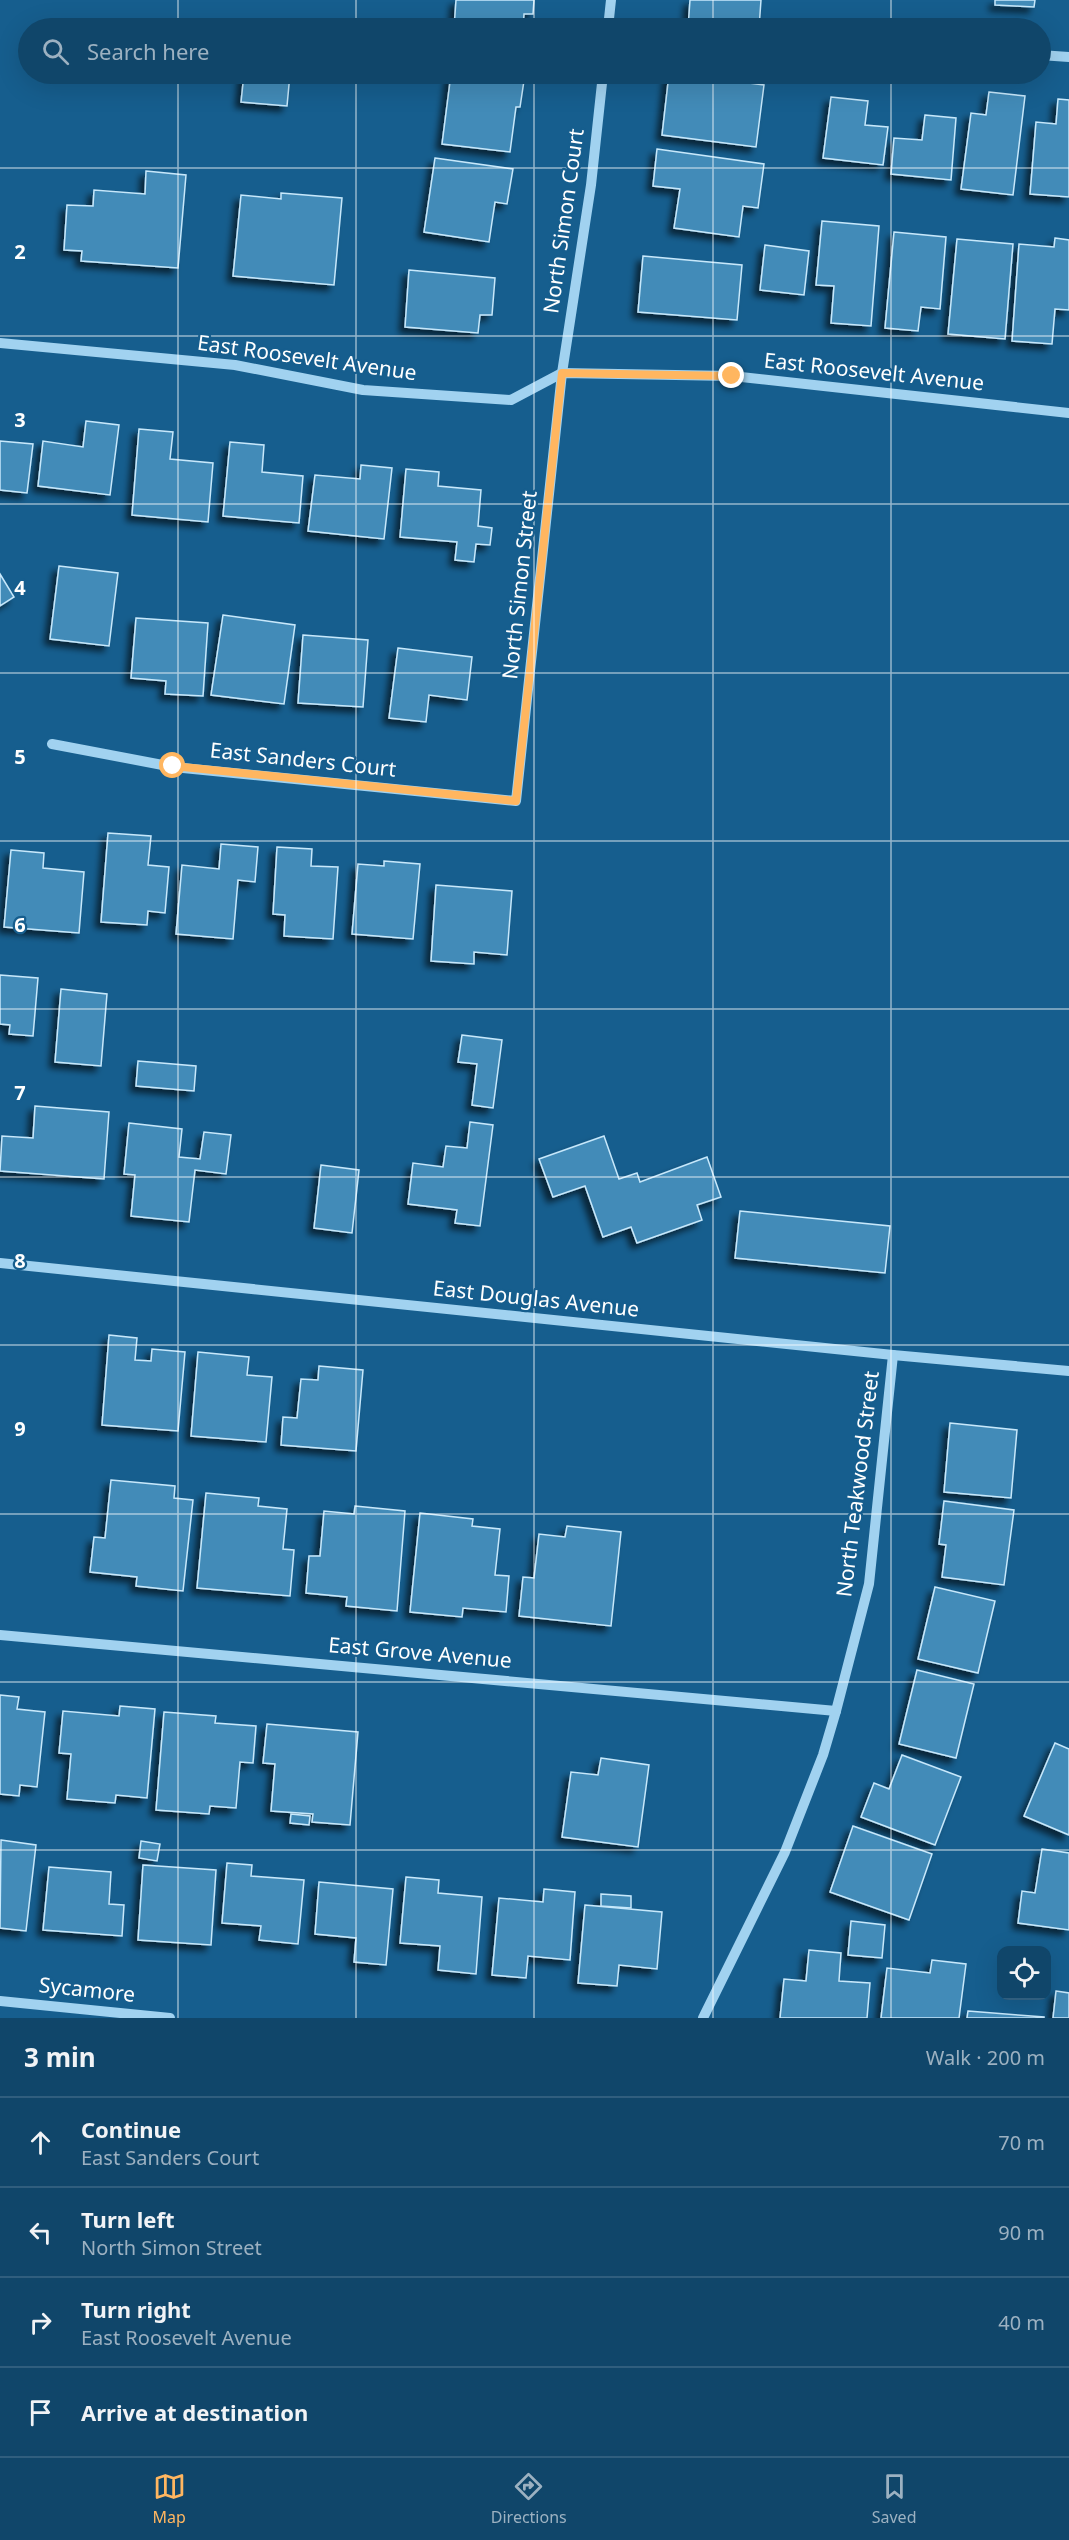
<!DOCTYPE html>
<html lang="en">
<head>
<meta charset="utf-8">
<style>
  body { margin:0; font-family:"Noto Sans",sans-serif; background:#194d70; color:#f1f3f6 }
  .controls { position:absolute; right:18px; bottom:18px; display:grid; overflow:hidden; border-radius:12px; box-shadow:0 6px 24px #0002 }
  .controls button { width:54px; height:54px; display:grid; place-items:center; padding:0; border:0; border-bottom:2px solid #305e7e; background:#10466a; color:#f1f3f6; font:30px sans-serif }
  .stop { position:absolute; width:18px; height:18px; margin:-14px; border:4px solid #ffb660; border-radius:50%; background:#fff }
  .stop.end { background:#ffb660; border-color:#fff; box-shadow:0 2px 6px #0008 }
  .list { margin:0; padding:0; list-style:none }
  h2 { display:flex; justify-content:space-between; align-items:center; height:78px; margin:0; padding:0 24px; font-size:26px }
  h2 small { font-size:20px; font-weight:400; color:#9cb1c1 }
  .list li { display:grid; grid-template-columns:39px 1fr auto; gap:18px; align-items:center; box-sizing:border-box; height:90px; padding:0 24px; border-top:2px solid #305e7e }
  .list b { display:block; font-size:22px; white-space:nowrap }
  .list p { margin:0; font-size:20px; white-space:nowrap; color:#9cb1c1 }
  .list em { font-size:20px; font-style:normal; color:#9cb1c1 }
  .icon { flex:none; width:33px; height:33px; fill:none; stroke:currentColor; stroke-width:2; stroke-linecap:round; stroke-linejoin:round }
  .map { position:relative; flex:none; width:1069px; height:2018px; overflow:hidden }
  .search { position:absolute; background:#10466a; box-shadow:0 6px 24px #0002; left:18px; right:18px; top:18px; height:66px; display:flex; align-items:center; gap:15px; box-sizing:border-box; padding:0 21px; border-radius:33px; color:#9cb1c1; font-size:22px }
  .sheet { height:438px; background:#10466a }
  nav { display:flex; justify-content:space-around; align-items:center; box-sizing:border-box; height:84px; border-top:2px solid #305e7e; background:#10466a; font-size:16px; color:#9cb1c1 }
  nav a { display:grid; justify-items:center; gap:3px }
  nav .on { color:#ffb660 }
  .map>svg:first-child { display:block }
  .building { fill:#438bb8; stroke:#c7e8fb; stroke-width:1.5; filter:url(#shadow) }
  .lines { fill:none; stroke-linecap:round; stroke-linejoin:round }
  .minor { stroke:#a1d2f0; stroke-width:10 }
  .route { stroke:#ffb660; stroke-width:8 }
  .grid { fill:none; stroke:#fff; stroke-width:1.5; stroke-opacity:0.55 }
  .labels { text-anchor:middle; stroke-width:4.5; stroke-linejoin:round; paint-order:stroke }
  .street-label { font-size:21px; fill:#fff; stroke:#165e8e }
  .grid-label { font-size:20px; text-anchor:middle; font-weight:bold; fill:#fff; stroke:#165e8e; stroke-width:4.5; stroke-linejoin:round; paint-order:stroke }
</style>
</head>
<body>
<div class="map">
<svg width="1069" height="2018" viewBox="0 0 1069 2018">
  <defs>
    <filter id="shadow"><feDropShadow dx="-5.5" dy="5.5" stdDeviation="3" flood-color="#0009"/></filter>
  </defs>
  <rect width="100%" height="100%" fill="#165e8e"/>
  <g class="building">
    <path d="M 456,0 L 534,0 L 533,14 L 524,14 L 523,28 L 454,28 Z"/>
    <path d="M 690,0 L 761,0 L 759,28 L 688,28 Z"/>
    <path d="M 995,0 L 1035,0 L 1034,7 L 995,5 Z"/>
    <path d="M 244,74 L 290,74 L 287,106 L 241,102 Z"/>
    <path d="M 451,74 L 525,74 L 520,107 L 516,107 L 510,152 L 442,144 Z"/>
    <path d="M 669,74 L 704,74 L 704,77 L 764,85 L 756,147 L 662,135 Z"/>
    <path d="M 989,92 L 1025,96 L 1013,195 L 961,189 L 971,113 L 986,115 Z"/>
    <path d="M 831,97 L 868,101 L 865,125 L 888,127 L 883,165 L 823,158 Z"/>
    <path d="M 1058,99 L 1069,100 L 1069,197 L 1030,194 L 1036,122 L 1056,124 Z"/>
    <path d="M 925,115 L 956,118 L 951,180 L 891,174 L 894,138 L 922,140 Z"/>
    <path d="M 657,149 L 764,164 L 758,208 L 743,206 L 739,237 L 674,228 L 680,189 L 653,186 Z"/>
    <path d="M 435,158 L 513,169 L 507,204 L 495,202 L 489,242 L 424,232 Z"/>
    <path d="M 146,171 L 186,175 L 178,268 L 81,261 L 82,251 L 64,250 L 67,205 L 93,206 L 94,190 L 145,194 Z"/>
    <path d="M 281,193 L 342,198 L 334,285 L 233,276 L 241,195 L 281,199 Z"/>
    <path d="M 822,221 L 879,226 L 871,326 L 831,323 L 834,286 L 816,285 Z"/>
    <path d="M 894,232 L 946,237 L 940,309 L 921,307 L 918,331 L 885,328 Z"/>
    <path d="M 1055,238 L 1069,240 L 1069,310 L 1055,309 L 1052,344 L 1012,341 L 1019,244 L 1054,247 Z"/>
    <path d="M 957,239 L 1013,244 L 1005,339 L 948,334 Z"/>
    <path d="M 765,245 L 809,251 L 804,295 L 760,290 Z"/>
    <path d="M 643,256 L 742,265 L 737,320 L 638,312 Z"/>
    <path d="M 409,270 L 495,278 L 492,315 L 480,315 L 478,333 L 405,327 Z"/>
    <path d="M 86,421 L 119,425 L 110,495 L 38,486 L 43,441 L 83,447 Z"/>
    <path d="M 139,429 L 173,432 L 170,459 L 213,463 L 208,522 L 132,515 Z"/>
    <path d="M 0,441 L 33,444 L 27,493 L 0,490 Z"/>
    <path d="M 230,442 L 264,445 L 262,472 L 303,476 L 299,523 L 223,516 Z"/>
    <path d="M 361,465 L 392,468 L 384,539 L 308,531 L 315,475 L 360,479 Z"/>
    <path d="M 406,469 L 439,472 L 438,486 L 481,490 L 478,526 L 492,528 L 490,545 L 476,544 L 474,562 L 455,560 L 457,542 L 400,537 Z"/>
    <path d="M 59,566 L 118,573 L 109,646 L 50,639 Z"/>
    <path d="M 0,574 L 14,597 L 0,606 Z"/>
    <path d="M 223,615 L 295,625 L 284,704 L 211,695 Z"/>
    <path d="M 136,618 L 208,623 L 203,696 L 165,694 L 166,681 L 131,678 Z"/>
    <path d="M 303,635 L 368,640 L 363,707 L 298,703 Z"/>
    <path d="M 398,648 L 472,657 L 467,700 L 429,695 L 426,722 L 389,718 Z"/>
    <path d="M 108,833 L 151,836 L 148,865 L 169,867 L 165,913 L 148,911 L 147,925 L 101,922 Z"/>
    <path d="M 221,844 L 258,847 L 255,882 L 238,880 L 233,939 L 176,934 L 182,865 L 219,869 Z"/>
    <path d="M 277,847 L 312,849 L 311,866 L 338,867 L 333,939 L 284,936 L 285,915 L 273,914 Z"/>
    <path d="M 11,850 L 44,853 L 43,868 L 84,872 L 79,933 L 4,927 Z"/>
    <path d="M 384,861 L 420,864 L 413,939 L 352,934 L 358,864 L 384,866 Z"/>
    <path d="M 436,885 L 512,891 L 507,955 L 474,952 L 474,964 L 431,961 Z"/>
    <path d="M 0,975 L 38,978 L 33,1036 L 9,1034 L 10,1025 L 0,1024 Z"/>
    <path d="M 61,989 L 107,994 L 101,1066 L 55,1062 Z"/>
    <path d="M 462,1035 L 502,1040 L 493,1108 L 472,1105 L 477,1064 L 458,1062 Z"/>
    <path d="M 138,1061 L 196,1066 L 194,1091 L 136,1086 Z"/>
    <path d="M 35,1106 L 109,1112 L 104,1179 L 0,1171 L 2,1136 L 33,1138 Z"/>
    <path d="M 470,1122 L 493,1125 L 480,1226 L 455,1223 L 457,1210 L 408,1204 L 413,1163 L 443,1167 L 446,1146 L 467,1148 Z"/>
    <path d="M 129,1123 L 182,1129 L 179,1157 L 200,1159 L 204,1132 L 231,1135 L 226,1174 L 195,1170 L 189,1222 L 131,1216 L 135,1175 L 124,1174 Z"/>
    <path d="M 604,1136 L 619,1179 L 637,1173 L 640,1182 L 707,1157 L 721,1197 L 697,1205 L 702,1220 L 637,1243 L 631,1227 L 603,1237 L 585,1186 L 553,1197 L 539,1159 Z"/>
    <path d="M 321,1165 L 359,1170 L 352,1233 L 314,1228 Z"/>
    <path d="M 740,1211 L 890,1226 L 885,1273 L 735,1258 Z"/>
    <path d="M 109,1335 L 137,1338 L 135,1360 L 151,1361 L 152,1349 L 185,1352 L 178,1431 L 102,1425 Z"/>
    <path d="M 198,1352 L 249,1357 L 247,1375 L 272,1377 L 266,1442 L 191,1436 Z"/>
    <path d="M 319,1366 L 363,1370 L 356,1451 L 281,1445 L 283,1417 L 297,1418 L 301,1379 L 318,1380 Z"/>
    <path d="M 950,1423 L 1017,1430 L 1011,1498 L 944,1492 Z"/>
    <path d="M 111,1480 L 175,1486 L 174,1498 L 193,1500 L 183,1591 L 136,1586 L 137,1577 L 90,1572 L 94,1537 L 105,1538 Z"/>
    <path d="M 206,1493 L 259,1498 L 258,1506 L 287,1509 L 283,1549 L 294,1550 L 290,1596 L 197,1588 Z"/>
    <path d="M 944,1501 L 1014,1510 L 1004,1585 L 942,1577 L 946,1545 L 939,1544 Z"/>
    <path d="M 355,1506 L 405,1511 L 397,1611 L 346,1606 L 347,1597 L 306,1593 L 309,1556 L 320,1556 L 324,1511 L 354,1514 Z"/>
    <path d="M 420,1513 L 473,1519 L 472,1526 L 500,1529 L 495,1575 L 509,1576 L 506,1612 L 463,1608 L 462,1617 L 410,1612 Z"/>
    <path d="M 567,1526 L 621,1532 L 611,1626 L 519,1616 L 523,1577 L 534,1578 L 539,1534 L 565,1537 Z"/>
    <path d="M 935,1587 L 995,1601 L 978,1673 L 918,1659 Z"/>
    <path d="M 917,1670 L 974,1684 L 956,1758 L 899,1744 Z"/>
    <path d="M 0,1695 L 19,1697 L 17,1709 L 45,1712 L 37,1787 L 20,1785 L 19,1796 L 0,1794 Z"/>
    <path d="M 120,1706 L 155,1709 L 147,1798 L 116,1795 L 115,1803 L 67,1799 L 71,1754 L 59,1753 L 63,1711 L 119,1716 Z"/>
    <path d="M 164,1712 L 216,1716 L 215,1723 L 256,1726 L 253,1763 L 240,1762 L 236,1808 L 210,1806 L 209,1814 L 156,1810 Z"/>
    <path d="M 267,1724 L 358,1732 L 350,1825 L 312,1822 L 313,1814 L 271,1811 L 275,1764 L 263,1763 Z"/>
    <path d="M 1055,1743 L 1069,1749 L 1069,1835 L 1024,1816 Z"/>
    <path d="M 902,1755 L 961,1777 L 935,1845 L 861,1817 L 874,1783 L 889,1789 Z"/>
    <path d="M 601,1758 L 649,1765 L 638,1847 L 562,1837 L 571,1772 L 598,1775 Z"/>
    <path d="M 291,1814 L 310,1816 L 309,1825 L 290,1823 Z"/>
    <path d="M 853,1826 L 932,1854 L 909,1920 L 830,1892 Z"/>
    <path d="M 1,1840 L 36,1845 L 26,1931 L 0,1928 Z"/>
    <path d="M 141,1841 L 160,1844 L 157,1861 L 139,1858 Z"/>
    <path d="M 1042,1849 L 1069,1853 L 1069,1930 L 1018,1923 L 1022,1891 L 1035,1893 Z"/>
    <path d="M 227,1863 L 252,1865 L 251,1876 L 304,1880 L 298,1944 L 259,1940 L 261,1926 L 222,1923 Z"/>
    <path d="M 143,1865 L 216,1870 L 211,1945 L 138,1940 Z"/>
    <path d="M 49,1867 L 111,1872 L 109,1904 L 124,1905 L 122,1936 L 43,1930 Z"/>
    <path d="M 406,1877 L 439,1880 L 438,1893 L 482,1897 L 476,1974 L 438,1970 L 440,1946 L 400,1943 Z"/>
    <path d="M 319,1882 L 393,1889 L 386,1965 L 354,1962 L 356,1938 L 315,1934 Z"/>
    <path d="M 544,1889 L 575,1892 L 570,1960 L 528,1956 L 526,1978 L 492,1975 L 499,1898 L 543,1902 Z"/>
    <path d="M 601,1894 L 631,1896 L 631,1908 L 601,1906 Z"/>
    <path d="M 585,1905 L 662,1912 L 657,1969 L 619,1965 L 617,1986 L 578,1983 Z"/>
    <path d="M 851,1921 L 885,1925 L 882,1958 L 848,1955 Z"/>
    <path d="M 809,1950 L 841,1953 L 839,1981 L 870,1983 L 867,2018 L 780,2018 L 784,1979 L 806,1981 Z"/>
    <path d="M 932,1960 L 966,1964 L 959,2018 L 881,2018 L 887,1968 L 930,1973 Z"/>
    <path d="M 1056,1991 L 1069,1993 L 1069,2018 L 1053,2018 Z"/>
    <path d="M 968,2011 L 1044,2017 L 1044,2018 L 967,2018 Z"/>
  </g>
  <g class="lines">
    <g class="minor">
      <path d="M 608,28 L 611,0"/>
      <path d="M 1040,55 L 1069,57"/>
      <path d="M 0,343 L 235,365 L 363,390 L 511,400 L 562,373 L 732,376 L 1069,413"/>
      <path d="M 52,744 L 173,767 L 516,801 L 562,373 L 591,185 L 603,74"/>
      <path d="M 0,1263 L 893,1355 L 1069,1371"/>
      <path d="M 0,1635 L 836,1711"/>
      <path d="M 0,2001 L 170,2018"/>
      <path d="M 703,2018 L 785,1852 L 823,1755 L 836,1711 L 869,1584 L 893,1355"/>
    </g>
  </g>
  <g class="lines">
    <path class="route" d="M 173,766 L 516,801 L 562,373 L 732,376"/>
  </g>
  <path class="grid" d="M 178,0 L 178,28M 356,0 L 356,28M 534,0 L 534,28M 713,0 L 713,28M 891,0 L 891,28M 178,74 L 178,2018M 356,74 L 356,2018M 534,74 L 534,2018M 713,74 L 713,2018M 891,74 L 891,2018M 0,168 L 1069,168M 0,336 L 1069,336M 0,504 L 1069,504M 0,673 L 1069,673M 0,841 L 1069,841M 0,1009 L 1069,1009M 0,1177 L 1069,1177M 0,1345 L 1069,1345M 0,1514 L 1069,1514M 0,1682 L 1069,1682M 0,1850 L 1069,1850"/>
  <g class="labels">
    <g class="street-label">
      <text transform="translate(564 221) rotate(-82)" y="7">North Simon Court</text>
      <text transform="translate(307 358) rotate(8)" y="7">East Roosevelt Avenue</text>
      <text transform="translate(874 372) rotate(6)" y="7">East Roosevelt Avenue</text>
      <text transform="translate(520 585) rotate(-84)" y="7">North Simon Street</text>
      <text transform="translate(303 760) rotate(6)" y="7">East Sanders Court</text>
      <text transform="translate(536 1299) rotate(6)" y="7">East Douglas Avenue</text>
      <text transform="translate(858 1484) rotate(-83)" y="7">North Teakwood Street</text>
      <text transform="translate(420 1653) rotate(5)" y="7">East Grove Avenue</text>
      <text transform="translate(87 1990) rotate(6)" y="7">Sycamore</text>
    </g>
  </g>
  <g class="grid-label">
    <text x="20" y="259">2</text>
    <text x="20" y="427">3</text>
    <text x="20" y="595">4</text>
    <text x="20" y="764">5</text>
    <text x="20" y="932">6</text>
    <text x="20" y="1100">7</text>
    <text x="20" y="1268">8</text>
    <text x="20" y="1436">9</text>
  </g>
</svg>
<div class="controls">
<button><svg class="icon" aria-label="locate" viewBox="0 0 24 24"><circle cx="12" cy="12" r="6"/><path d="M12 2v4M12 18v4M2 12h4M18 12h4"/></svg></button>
</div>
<div class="stop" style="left:173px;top:766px"></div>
<div class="stop end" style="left:732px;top:376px"></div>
<div class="search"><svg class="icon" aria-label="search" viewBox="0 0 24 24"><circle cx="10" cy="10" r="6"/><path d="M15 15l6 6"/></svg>Search here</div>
</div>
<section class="sheet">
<h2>3 min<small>Walk · 200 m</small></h2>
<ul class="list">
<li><svg class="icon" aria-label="ahead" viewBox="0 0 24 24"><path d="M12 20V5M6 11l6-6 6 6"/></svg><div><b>Continue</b><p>East Sanders Court</p></div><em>70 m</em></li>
<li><svg class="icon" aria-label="left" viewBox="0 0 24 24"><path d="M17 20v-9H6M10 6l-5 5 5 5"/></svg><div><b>Turn left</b><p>North Simon Street</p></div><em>90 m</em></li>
<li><svg class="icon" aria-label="right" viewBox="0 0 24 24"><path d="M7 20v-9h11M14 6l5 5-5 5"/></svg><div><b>Turn right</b><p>East Roosevelt Avenue</p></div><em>40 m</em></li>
<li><svg class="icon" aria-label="arrive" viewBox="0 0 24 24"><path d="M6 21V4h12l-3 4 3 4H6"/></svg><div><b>Arrive at destination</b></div></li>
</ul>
</section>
<nav>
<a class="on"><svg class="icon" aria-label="map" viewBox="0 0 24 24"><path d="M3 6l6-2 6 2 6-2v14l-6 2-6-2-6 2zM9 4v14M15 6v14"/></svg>Map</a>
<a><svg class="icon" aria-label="directions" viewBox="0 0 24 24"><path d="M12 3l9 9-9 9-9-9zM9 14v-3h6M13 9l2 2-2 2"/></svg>Directions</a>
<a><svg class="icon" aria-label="saved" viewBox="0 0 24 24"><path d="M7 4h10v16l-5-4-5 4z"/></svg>Saved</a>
</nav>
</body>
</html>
